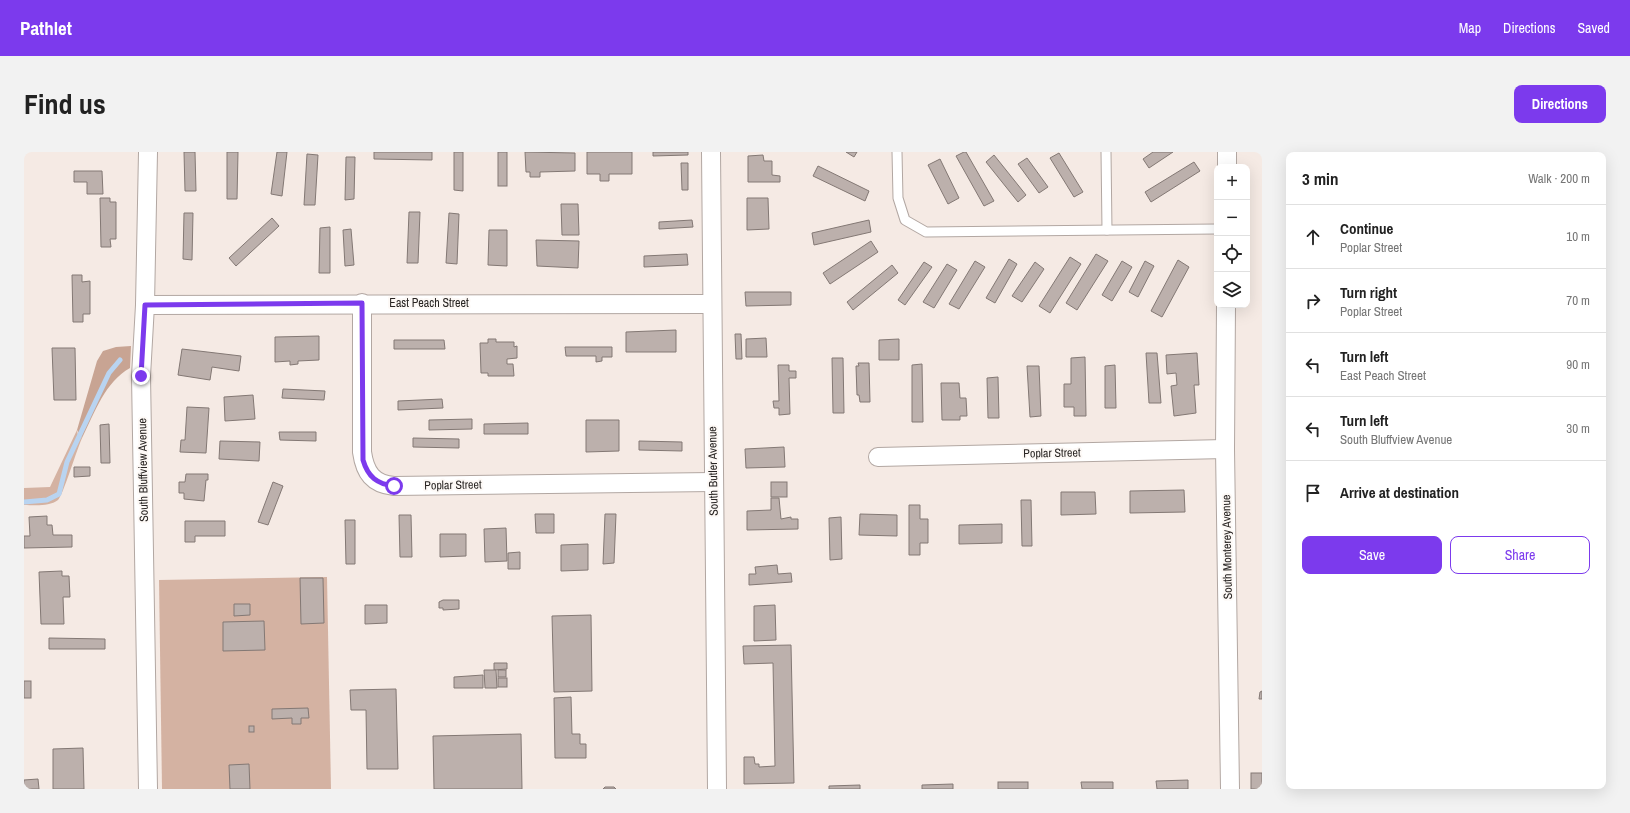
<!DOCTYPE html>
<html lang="en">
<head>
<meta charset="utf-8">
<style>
  body { margin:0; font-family:"Archivo Narrow",sans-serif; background:#f2f2f2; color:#222 }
  .controls { position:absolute; right:12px; top:12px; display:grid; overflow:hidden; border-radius:8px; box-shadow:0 4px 16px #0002 }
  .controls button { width:36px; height:36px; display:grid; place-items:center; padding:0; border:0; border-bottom:1px solid #e0e0e0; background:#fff; color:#222; font:20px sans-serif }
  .stop { position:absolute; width:12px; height:12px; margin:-9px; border:3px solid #7c3aed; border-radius:50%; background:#fff }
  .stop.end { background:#7c3aed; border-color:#fff; box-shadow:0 1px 4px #0008 }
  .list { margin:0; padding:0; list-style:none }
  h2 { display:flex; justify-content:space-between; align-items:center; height:52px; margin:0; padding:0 16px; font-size:17px }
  h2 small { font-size:13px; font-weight:400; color:#767676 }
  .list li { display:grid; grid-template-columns:26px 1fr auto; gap:12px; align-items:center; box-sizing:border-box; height:64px; padding:0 16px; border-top:1px solid #e0e0e0 }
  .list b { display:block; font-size:15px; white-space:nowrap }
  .list p { margin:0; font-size:13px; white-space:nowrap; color:#767676 }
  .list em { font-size:13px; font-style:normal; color:#767676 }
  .actions { display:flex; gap:8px; padding:12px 16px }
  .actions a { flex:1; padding:9px 0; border:1px solid #7c3aed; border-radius:8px; text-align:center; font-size:14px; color:#7c3aed }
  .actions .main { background:#7c3aed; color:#fff }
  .icon { flex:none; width:22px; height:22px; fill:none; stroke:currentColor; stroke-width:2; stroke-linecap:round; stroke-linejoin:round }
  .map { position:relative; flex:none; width:1238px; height:637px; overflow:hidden; border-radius:8px }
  header { display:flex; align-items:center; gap:24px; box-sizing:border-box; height:56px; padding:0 20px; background:#7c3aed; color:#fff }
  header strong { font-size:19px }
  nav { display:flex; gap:22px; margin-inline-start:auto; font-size:14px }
  .intro { display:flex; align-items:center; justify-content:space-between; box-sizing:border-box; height:96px; padding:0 24px }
  h1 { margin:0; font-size:28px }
  .button { padding:10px 18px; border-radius:8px; background:#7c3aed; color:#fff; font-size:14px; font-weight:700 }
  main { display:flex; gap:24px; padding:0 24px }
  aside { flex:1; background:#fff; border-radius:8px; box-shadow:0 4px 16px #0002 }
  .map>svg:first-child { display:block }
  .green { fill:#d4b2a2 }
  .forest { fill:#c8a493 }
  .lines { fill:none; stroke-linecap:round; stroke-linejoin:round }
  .stream { stroke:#b9d4f1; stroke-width:5 }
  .building { fill:#bcb0ac; stroke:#837874 }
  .lane-casing { stroke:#b2a7a2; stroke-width:11 }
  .street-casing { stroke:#b2a7a2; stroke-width:20 }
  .lane { stroke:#fff; stroke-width:9 }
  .street { stroke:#fff; stroke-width:18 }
  .route { stroke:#7c3aed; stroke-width:5 }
  .labels { text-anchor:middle; stroke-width:4; stroke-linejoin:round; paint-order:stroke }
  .street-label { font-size:12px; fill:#292523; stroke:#fdf9f6 }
</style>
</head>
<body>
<header>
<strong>Pathlet</strong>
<nav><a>Map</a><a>Directions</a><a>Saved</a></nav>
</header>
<div class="intro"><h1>Find us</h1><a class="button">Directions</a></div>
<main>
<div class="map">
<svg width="1238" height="637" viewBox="0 0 1238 637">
  <rect width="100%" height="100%" fill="#f5eae4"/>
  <g class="green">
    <path d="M 53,278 L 54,283 L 59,284 C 53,296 39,344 34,348 C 25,355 10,353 0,353 L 0,336 L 26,335 Z"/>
    <path d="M 303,425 L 307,637 L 138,637 L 135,428 Z"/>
  </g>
  <path class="forest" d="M 107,194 L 106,216 C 81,230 71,260 59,284 L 57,285 L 53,278 L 73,209 L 79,199 L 92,195 Z"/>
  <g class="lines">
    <path class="stream" d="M 0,350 L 23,348 L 35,342 L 43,310 L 85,221 L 96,208"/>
  </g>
  <g class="building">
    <path d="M 160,0 L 171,0 L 172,39 L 161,39 Z"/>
    <path d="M 203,0 L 214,0 L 213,47 L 203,47 Z"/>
    <path d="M 253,0 L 263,0 L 258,44 L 247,42 Z"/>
    <path d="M 350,0 L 408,0 L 408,8 L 350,7 Z"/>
    <path d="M 430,0 L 439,0 L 439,39 L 430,38 Z"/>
    <rect x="474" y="0" width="9" height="34"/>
    <path d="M 501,0 L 551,1 L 551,19 L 516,20 L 516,25 L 506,25 L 506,20 L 502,20 Z"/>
    <path d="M 563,0 L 608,0 L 608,22 L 585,22 L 585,29 L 576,29 L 576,22 L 563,22 Z"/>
    <path d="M 629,0 L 664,0 L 664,3 L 629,4 Z"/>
    <path d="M 822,0 L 833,0 L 830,5 Z"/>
    <path d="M 940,0 L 942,0 L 970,49 L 960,54 L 932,4 Z"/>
    <path d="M 1129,0 L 1149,0 L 1125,16 L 1119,7 Z"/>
    <path d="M 1035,1 L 1059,40 L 1050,45 L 1026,6 Z"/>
    <path d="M 283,2 L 294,3 L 291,53 L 280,53 Z"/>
    <path d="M 739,3 L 740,9 L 748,9 L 748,23 L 756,24 L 756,30 L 724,30 L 724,4 Z"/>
    <path d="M 970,3 L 1002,43 L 994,50 L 962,10 Z"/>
    <path d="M 322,5 L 331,5 L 330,47 L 321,48 Z"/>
    <path d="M 1003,6 L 1024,35 L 1015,41 L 994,12 Z"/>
    <path d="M 916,7 L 935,46 L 924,52 L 904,13 Z"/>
    <path d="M 1170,10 L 1176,19 L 1127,50 L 1121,40 Z"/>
    <path d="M 657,11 L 664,11 L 664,38 L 658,38 Z"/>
    <path d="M 794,14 L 845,39 L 841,49 L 789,24 Z"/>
    <path d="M 50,19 L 78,19 L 79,42 L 63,42 L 63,30 L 50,30 Z"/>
    <path d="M 76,46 L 86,46 L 86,50 L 92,50 L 92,87 L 86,87 L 87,95 L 77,95 Z"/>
    <path d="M 723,46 L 744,46 L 745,77 L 723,78 Z"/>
    <path d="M 537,52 L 554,52 L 555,83 L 538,83 Z"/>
    <path d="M 385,60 L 396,60 L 394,111 L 383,111 Z"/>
    <path d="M 160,61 L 169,61 L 168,108 L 159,107 Z"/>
    <path d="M 425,61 L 435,62 L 433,112 L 422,111 Z"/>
    <path d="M 248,66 L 255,74 L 212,114 L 205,106 Z"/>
    <path d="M 668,68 L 669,75 L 635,77 L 635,70 Z"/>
    <path d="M 845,68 L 847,80 L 790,93 L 788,81 Z"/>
    <path d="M 306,75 L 306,121 L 295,121 L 296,76 Z"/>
    <path d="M 327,77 L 330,113 L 321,114 L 319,78 Z"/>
    <path d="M 465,78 L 483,78 L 483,114 L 464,113 Z"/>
    <path d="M 512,88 L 555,89 L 554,116 L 513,114 Z"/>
    <path d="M 847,89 L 854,100 L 806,132 L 799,121 Z"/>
    <path d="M 663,102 L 664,113 L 620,115 L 620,104 Z"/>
    <path d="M 1072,102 L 1084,109 L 1053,158 L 1042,151 Z"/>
    <path d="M 1046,105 L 1057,112 L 1026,161 L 1015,154 Z"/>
    <path d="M 985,107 L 993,112 L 971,151 L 962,146 Z"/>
    <path d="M 1154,108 L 1165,115 L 1138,165 L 1127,159 Z"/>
    <path d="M 951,109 L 961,115 L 935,157 L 925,152 Z"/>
    <path d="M 1098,109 L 1108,115 L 1088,149 L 1078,143 Z"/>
    <path d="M 1121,109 L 1130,114 L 1114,145 L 1105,140 Z"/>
    <path d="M 900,110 L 908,115 L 881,153 L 874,148 Z"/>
    <path d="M 1011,110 L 1020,117 L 998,150 L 988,144 Z"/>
    <path d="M 923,112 L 933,118 L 910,156 L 899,150 Z"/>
    <path d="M 868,113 L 874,121 L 829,158 L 823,150 Z"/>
    <path d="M 48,123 L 58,123 L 58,130 L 66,129 L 66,162 L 59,162 L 59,170 L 49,170 Z"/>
    <path d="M 721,140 L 767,140 L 767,153 L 722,154 Z"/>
    <path d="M 652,178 L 652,200 L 602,200 L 602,180 Z"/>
    <path d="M 711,182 L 717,182 L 718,207 L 712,207 Z"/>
    <path d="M 295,184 L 295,208 L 274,209 L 274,212 L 266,213 L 266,209 L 251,210 L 251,185 Z"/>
    <path d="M 742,186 L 743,205 L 722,205 L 722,187 Z"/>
    <path d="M 464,187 L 472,187 L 472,190 L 490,190 L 490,195 L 493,194 L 493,206 L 483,207 L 483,212 L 489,212 L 490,224 L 464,224 L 464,221 L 457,221 L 456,191 L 464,191 Z"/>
    <path d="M 875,187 L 875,208 L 855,208 L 855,188 Z"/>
    <path d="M 370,188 L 420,188 L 421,197 L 370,197 Z"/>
    <path d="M 541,195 L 588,195 L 588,205 L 578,205 L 578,209 L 572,210 L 572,204 L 542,204 Z"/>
    <path d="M 28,196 L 51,196 L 52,248 L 30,248 Z"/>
    <path d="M 158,197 L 217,204 L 215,219 L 188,215 L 186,228 L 154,223 Z"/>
    <path d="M 1122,201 L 1133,201 L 1137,251 L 1125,251 Z"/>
    <path d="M 1173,201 L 1175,233 L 1170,233 L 1172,261 L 1150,264 L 1147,234 L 1153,233 L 1152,221 L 1143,222 L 1142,203 Z"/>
    <path d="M 1061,205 L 1062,264 L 1050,264 L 1050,255 L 1040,255 L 1040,232 L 1047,232 L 1047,206 Z"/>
    <path d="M 808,206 L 819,206 L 820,261 L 809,261 Z"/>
    <path d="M 834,211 L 845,211 L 846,250 L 836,250 L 835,243 L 833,243 L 832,214 L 835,214 Z"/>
    <path d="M 898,212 L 899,270 L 888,270 L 888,213 Z"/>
    <path d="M 754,213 L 765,213 L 765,219 L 772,219 L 772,226 L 765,226 L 766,262 L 755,263 L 755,256 L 750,256 L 749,249 L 755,249 Z"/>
    <path d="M 1091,213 L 1092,256 L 1081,256 L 1081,214 Z"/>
    <path d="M 1003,214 L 1015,214 L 1017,264 L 1006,265 Z"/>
    <path d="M 974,225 L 975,266 L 964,266 L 963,226 Z"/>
    <path d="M 917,231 L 935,231 L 936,246 L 942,246 L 943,264 L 936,264 L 936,268 L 918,268 Z"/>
    <path d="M 259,237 L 301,239 L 300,248 L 258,246 Z"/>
    <path d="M 229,243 L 231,267 L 201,269 L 200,245 Z"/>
    <path d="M 418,247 L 419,256 L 374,258 L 374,249 Z"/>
    <path d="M 163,255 L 185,256 L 182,301 L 156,300 L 157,288 L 161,288 Z"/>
    <path d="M 448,267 L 448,277 L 405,278 L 405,268 Z"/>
    <path d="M 562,268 L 595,268 L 595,299 L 562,300 Z"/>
    <path d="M 504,271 L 504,282 L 460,282 L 460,272 Z"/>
    <path d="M 85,272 L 86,311 L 77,311 L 76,273 Z"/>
    <path d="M 255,280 L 292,280 L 292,289 L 256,288 Z"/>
    <path d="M 389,286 L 435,287 L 435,296 L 389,295 Z"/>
    <path d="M 196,289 L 236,290 L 235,309 L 195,307 Z"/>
    <path d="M 615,289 L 658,290 L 658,299 L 615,298 Z"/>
    <path d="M 760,295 L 761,315 L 722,316 L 721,297 Z"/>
    <path d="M 50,315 L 66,315 L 66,324 L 50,325 Z"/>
    <path d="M 162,322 L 184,322 L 184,328 L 182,328 L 180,349 L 160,347 L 160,341 L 155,341 L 155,330 L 161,330 Z"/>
    <path d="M 249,330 L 259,334 L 244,373 L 234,370 Z"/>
    <rect x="747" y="330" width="16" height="15"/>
    <path d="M 1160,338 L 1161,360 L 1106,361 L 1106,339 Z"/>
    <path d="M 1037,340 L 1071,340 L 1072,362 L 1037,363 Z"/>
    <path d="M 747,346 L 755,346 L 757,367 L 767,365 L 767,367 L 774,367 L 774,377 L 723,378 L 723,359 L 747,358 Z"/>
    <path d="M 997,348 L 1007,348 L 1008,394 L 998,394 Z"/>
    <path d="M 885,353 L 896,353 L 896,367 L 904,367 L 904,391 L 896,391 L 896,403 L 885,403 Z"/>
    <path d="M 511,362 L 530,362 L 530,381 L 512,381 Z"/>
    <path d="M 581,362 L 592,362 L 590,411 L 579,412 Z"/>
    <path d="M 836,362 L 873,363 L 873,384 L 835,383 Z"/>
    <path d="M 375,363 L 387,363 L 388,405 L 376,405 Z"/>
    <path d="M 23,364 L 23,373 L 28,373 L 29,383 L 48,383 L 48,395 L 0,396 L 0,384 L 6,384 L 5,365 Z"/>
    <path d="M 817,365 L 818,407 L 806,408 L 805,366 Z"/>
    <path d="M 321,368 L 331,368 L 331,412 L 322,412 Z"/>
    <path d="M 161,369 L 201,369 L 201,384 L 171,384 L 171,390 L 161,390 Z"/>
    <path d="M 978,372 L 978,391 L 935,392 L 935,373 Z"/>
    <path d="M 482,376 L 483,409 L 461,410 L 460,377 Z"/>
    <path d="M 416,382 L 442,382 L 442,404 L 416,405 Z"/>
    <path d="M 564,392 L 564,418 L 537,419 L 537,393 Z"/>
    <path d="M 496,400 L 496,417 L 484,417 L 484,401 Z"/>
    <path d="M 753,413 L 754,422 L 767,421 L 768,430 L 725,433 L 725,422 L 732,422 L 731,415 Z"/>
    <path d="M 38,419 L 38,424 L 45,424 L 46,445 L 39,445 L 40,472 L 17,472 L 15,420 Z"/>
    <path d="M 276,426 L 299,426 L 300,471 L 277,472 Z"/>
    <path d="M 419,448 L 435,448 L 435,457 L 419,458 L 419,456 L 415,456 L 415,450 Z"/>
    <path d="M 210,452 L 226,452 L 226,463 L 210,464 Z"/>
    <path d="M 341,453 L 363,453 L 363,471 L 341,472 Z"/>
    <path d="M 751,453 L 752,488 L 730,489 L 730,454 Z"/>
    <path d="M 567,463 L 568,539 L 530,540 L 528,464 Z"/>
    <path d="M 240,469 L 241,498 L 199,499 L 199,470 Z"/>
    <path d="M 25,486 L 81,487 L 81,497 L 25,497 Z"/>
    <path d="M 767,493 L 770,631 L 720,632 L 720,605 L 730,605 L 731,612 L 735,612 L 735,615 L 751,614 L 749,511 L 720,512 L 719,494 Z"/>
    <path d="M 470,511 L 483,511 L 483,517 L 470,518 Z"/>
    <path d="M 460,518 L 472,518 L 473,536 L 461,536 Z"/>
    <rect x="474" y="518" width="8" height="7"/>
    <path d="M 459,523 L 459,536 L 430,536 L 430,525 Z"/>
    <rect x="474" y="526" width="9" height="9"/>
    <rect x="0" y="529" width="7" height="17"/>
    <path d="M 372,537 L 374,617 L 343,617 L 342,558 L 327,558 L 326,538 Z"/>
    <path d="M 1238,539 L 1238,547 L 1235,547 L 1236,540 Z"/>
    <path d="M 547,545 L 548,582 L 556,582 L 556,592 L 562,592 L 562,606 L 531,606 L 530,546 Z"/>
    <path d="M 284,556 L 285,566 L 277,566 L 277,572 L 268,572 L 268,566 L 248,567 L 248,557 Z"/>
    <rect x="225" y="574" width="5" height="6"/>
    <path d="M 497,582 L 498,637 L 410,637 L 409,584 Z"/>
    <path d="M 59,596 L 60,637 L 29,637 L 29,597 Z"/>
    <path d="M 225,612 L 226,637 L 206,637 L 205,613 Z"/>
    <rect x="1227" y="621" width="11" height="16"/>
    <path d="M 14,627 L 15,637 L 0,637 L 0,628 Z"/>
    <path d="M 1164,628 L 1164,637 L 1133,637 L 1132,629 Z"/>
    <rect x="974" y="630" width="30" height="7"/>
    <path d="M 1057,630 L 1089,630 L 1089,637 L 1058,637 Z"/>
    <path d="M 929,632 L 929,637 L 898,637 L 898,633 Z"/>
    <path d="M 836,633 L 836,637 L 805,637 L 805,634 Z"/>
    <path d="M 581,635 L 590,635 L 592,637 L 579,637 Z"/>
  </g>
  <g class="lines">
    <defs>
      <g id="lane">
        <path d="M 873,0 L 874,46 L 881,68 L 902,80 L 1193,77"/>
        <path d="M 1082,0 L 1083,78"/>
      </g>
      <g id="street">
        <path d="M 124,0 L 121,153 L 117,224 L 124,637"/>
        <path d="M 687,0 L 693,637"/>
        <path d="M 1203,15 L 1203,0"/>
        <path d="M 338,151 L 338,300 C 341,321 349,332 370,334 L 689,330"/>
        <path d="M 121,153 L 688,152"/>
        <path d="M 1202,153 L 1201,297 L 1206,637"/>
        <path d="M 854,305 L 1201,297"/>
      </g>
    </defs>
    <use href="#lane" class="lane-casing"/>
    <use href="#street" class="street-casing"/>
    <use href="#lane" class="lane"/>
    <use href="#street" class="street"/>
  </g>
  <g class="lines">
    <path class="route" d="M 117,224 L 121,153 L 338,151 L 339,308 C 344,325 353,332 370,334"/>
  </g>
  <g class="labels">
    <g class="street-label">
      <text x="405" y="155">East Peach Street</text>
      <text transform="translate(1028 301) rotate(-1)" y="4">Poplar Street</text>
      <text transform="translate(119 318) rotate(-91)" y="4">South Bluffview Avenue</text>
      <text transform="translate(689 319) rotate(-91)" y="4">South Butler Avenue</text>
      <text transform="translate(429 333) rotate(-1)" y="4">Poplar Street</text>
      <text transform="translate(1203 395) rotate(-91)" y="4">South Monterey Avenue</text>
    </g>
  </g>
</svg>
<div class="controls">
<button>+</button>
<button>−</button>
<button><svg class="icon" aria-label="locate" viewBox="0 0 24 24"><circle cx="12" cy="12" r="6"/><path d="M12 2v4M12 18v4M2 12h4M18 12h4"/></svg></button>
<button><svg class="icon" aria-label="layers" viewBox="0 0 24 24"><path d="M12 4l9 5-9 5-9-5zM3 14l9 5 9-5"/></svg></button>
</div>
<div class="stop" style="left:370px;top:334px"></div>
<div class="stop end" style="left:117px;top:224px"></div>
</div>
<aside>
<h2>3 min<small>Walk · 200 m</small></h2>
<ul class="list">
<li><svg class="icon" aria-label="ahead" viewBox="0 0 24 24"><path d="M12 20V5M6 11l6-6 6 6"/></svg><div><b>Continue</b><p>Poplar Street</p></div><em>10 m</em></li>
<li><svg class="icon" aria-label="right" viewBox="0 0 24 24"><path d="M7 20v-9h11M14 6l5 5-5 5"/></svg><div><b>Turn right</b><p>Poplar Street</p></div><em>70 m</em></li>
<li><svg class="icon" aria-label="left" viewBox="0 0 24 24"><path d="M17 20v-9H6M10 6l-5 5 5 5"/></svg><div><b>Turn left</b><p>East Peach Street</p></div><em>90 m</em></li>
<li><svg class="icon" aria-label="left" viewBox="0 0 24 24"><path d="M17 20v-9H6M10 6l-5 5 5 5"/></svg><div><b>Turn left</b><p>South Bluffview Avenue</p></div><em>30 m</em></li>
<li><svg class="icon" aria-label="arrive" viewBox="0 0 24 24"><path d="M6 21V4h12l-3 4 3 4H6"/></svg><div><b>Arrive at destination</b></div></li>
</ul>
<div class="actions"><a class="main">Save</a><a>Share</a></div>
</aside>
</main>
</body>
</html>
